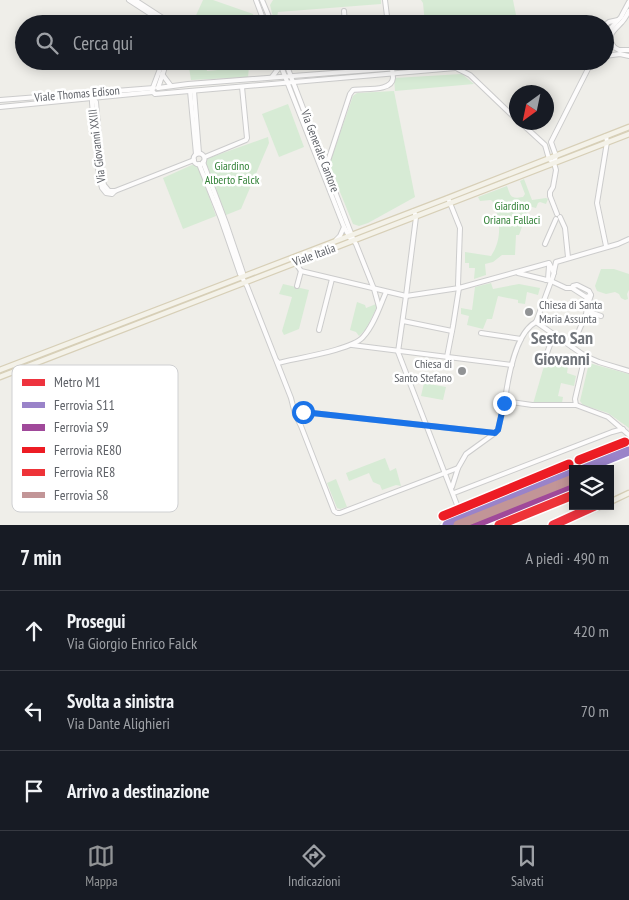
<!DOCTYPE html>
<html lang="it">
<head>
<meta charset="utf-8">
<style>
  body { margin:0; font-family:"PT Sans Narrow",sans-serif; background:#242831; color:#f1f3f6 }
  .controls { position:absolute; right:15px; bottom:15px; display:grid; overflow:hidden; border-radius:0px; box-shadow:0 2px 12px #0003 }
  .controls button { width:45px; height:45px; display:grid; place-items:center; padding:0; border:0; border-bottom:1px solid #363941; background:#171b24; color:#f1f3f6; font:25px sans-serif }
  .compass { position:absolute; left:509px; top:85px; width:45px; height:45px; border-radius:50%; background:#171b24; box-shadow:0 2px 12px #0003; rotate:213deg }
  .stop { position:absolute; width:15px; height:15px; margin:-11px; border:4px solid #1a73e8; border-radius:50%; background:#fff }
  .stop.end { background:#1a73e8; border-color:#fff; box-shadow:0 1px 5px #0008 }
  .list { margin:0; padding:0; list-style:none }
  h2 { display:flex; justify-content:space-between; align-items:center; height:65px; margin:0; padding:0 20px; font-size:21px }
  h2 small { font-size:16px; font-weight:400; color:#9ea1a6 }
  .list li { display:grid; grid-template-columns:32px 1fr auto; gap:15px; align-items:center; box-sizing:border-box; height:80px; padding:0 20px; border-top:1px solid #363941 }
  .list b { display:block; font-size:19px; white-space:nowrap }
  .list p { margin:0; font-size:16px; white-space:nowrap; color:#9ea1a6 }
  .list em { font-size:16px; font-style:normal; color:#9ea1a6 }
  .icon { flex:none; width:28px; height:28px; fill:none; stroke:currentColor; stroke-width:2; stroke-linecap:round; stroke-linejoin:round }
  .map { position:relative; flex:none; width:629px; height:525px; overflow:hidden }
  .search { position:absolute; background:#171b24; box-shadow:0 2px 12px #0003; left:15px; right:15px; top:15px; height:55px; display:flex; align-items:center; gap:12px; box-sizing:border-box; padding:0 18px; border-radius:28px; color:#9ea1a6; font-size:19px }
  .sheet { height:305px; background:#171b24 }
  nav { display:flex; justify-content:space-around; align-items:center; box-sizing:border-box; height:70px; border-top:1px solid #363941; background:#171b24; font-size:14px; color:#9ea1a6 }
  nav a { display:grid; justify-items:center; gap:2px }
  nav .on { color:#919395 }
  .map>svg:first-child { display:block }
  .green { fill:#d7ebd5 }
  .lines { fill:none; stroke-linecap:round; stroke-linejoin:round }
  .minor-tunnel { stroke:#cbcbc9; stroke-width:4; stroke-dasharray:4 2; stroke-linecap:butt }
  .minor-casing { stroke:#ccc; stroke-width:6 }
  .major-casing { stroke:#d7cfb7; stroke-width:7 }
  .minor { stroke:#fdfcfc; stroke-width:4 }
  .major { stroke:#f4f2e9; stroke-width:4.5 }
  .rail-casing { stroke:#e4e4e4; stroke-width:3 }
  .rail { stroke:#fff; stroke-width:1; stroke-dasharray:4; stroke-linecap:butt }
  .rail-1-casing { stroke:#fff; stroke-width:12 }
  .rail-2-casing { stroke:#fff; stroke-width:12 }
  .rail-3-casing { stroke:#fff; stroke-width:12 }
  .rail-4-casing { stroke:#fff; stroke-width:12 }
  .rail-5-casing { stroke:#fff; stroke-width:12 }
  .rail-1 { stroke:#9a83c9; stroke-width:9 }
  .rail-2 { stroke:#a0499a; stroke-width:9 }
  .rail-3 { stroke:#ed1c24; stroke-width:9 }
  .rail-4 { stroke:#ee3338; stroke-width:9 }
  .rail-5 { stroke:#c29597; stroke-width:9 }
  .metro-1-casing { stroke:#fff; stroke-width:12 }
  .metro-1 { stroke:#ee333e; stroke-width:9 }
  .route { stroke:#1a73e8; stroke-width:6 }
  .poi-dot { fill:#919395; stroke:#fff; stroke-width:2 }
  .labels { text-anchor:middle; stroke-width:5; stroke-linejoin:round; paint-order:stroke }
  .street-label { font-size:12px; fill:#5f6268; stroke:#fff }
  .park-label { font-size:12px; fill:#338238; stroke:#fff }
  .poi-label { font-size:12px; fill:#5f6268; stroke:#fff; text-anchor:start }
  .district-label { font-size:18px; font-weight:bold; fill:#70747a; stroke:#fff }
  .key { fill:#fff; stroke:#cfd0d2; stroke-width:1 }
  .key-label { font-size:14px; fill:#5f6268 }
</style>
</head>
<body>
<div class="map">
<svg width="629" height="525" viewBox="0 0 629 525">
  <rect width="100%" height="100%" fill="#efeee9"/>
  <g class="green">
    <path d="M 203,0 L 213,0 L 253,14 L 257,24 L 192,24 Z"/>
    <path d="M 273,0 L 381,0 L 381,4 L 278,12 L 277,17 L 274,21 L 270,5 Z"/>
    <path d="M 421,0 L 513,0 L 516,15 L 516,24 L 425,24 L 423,3 Z"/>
    <path d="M 188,61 L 206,61 L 207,71 L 249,67 L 248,77 L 191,80 Z"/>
    <path d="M 462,74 L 474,84 L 395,91 L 394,78 Z"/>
    <path d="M 394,91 L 415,197 L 368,223 L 359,226 L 353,224 L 329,165 L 353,96 L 357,93 Z"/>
    <path d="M 288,104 L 304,147 L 279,157 L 262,114 Z"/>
    <path d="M 268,137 L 269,143 L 241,209 L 226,215 L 205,164 L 206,159 Z"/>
    <path d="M 194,164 L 198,166 L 216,216 L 183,229 L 163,178 Z"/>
    <path d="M 524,179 L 532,200 L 546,198 L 548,199 L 546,204 L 540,202 L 538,203 L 536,208 L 532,207 L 529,208 L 519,235 L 516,235 L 515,255 L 502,255 L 493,262 L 485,264 L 486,275 L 474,279 L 475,268 L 469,268 L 469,263 L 465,263 L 465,252 L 491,256 C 502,240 501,220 493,202 L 491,200 L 480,201 L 478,197 L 507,186 C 511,197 510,199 523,197 L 525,194 L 520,181 Z"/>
    <path d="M 601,269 L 614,269 L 629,274 L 629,290 L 627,294 L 628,299 L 625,300 L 621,298 L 619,294 L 615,292 L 606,294 L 597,291 L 595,286 Z"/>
    <path d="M 491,283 L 493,289 L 519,284 L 540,288 L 538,295 L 527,292 L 525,304 L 518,303 L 518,300 L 498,296 L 492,319 L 487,319 L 483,329 L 467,325 L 469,316 L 461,314 L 461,308 L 472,310 L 475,287 Z"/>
    <path d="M 283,284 L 309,290 L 299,329 L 284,335 L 282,331 L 292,297 L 279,294 Z"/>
    <path d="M 357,302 L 365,305 L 366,308 L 376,304 L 377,307 L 366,329 L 359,336 L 356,332 L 350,330 Z"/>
    <path d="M 546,359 L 568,366 L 567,373 L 576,376 L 574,386 L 561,383 L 558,396 L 563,397 L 562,403 L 533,404 Z"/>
    <path d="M 589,363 L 629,374 L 629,428 L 608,413 L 583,405 L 580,401 Z"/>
    <path d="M 424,383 L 446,387 L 443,400 L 421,396 Z"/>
    <path d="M 385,458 L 390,471 L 396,468 L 401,486 L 396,485 L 382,490 L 380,485 L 373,482 L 369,473 L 349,481 L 346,473 Z"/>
    <path d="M 336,479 L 347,507 L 340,509 L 337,508 L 327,483 Z"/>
  </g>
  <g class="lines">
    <path class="minor-tunnel" d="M 459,510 L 464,525"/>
    <defs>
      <g id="minor">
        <path d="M 129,0 L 166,24"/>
        <path d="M 135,0 L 172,24"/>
        <path d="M 256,0 L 265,24"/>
        <path d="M 262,0 L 272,24"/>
        <path d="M 385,0 L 388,24"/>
        <path d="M 344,11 L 345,24"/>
        <path d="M 605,25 L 609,22 L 618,20"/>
        <path d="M 605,41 L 610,29 L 621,17 L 629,2"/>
        <path d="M 612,46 L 619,50 L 629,50"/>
        <path d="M 614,47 C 605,35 615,30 622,22 C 625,19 627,15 629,11"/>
        <path d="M 605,56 L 620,54 L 629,56"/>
        <path d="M 163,61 L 152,90 L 153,92 L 155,94 L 536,61"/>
        <path d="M 279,61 L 344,227 L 350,238"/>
        <path d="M 285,61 L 354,241 L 356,244 L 374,289 L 379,307"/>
        <path d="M 348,61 L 349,71"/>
        <path d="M 458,69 L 470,75 L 516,119"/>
        <path d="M 162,74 L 171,86"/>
        <path d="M 272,77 L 281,65"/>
        <path d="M 158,88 L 188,84 L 489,61"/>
        <path d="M 158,88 L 167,61"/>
        <path d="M 190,91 L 196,154"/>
        <path d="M 194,91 L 199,153"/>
        <path d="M 92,93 L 92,103 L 99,177 L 102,188 L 106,193 L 112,194 L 115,191 L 194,160"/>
        <path d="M 93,98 L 96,102 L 102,175 L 104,185 L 109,191 L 115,191"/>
        <path d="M 0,100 L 154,88"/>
        <path d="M 0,107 L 153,92"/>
        <path d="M 520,122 L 545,145 L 549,159 L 554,163"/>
        <circle cx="199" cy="159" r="5.5"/>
        <path d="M 205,157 L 246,140 L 247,138 L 242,87"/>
        <path d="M 203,162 L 226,223 L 243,273 L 243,277"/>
        <path d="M 199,164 L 221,219 L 240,274 L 247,286 L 291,398 L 295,414 L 301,426 L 334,511 L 337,513 L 340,513 L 458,468"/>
        <path d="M 326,167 L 350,94 L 353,90 C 364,88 392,92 393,78 C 393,72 391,66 391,61"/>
        <path d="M 414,211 L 416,217 L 406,296 L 398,352 L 459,510"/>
        <path d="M 557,214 L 550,196 L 550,192 L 553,187 L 556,170 L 554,163 L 556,156 L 551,142 L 592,61"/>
        <path d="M 560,217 L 565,228 L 568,257"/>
        <path d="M 336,240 L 340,236 L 344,227"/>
        <path d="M 545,244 L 556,219"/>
        <path d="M 606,246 L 597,203 L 607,142 L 606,136"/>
        <path d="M 294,257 L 297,265 L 301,271 L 406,296 L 459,288 L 549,263 L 554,273"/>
        <path d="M 518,273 L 551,281 L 566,288 L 572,288"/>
        <path d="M 546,280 L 548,279 L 549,266"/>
        <path d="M 297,286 L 301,271"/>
        <path d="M 586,297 L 591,295 L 589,291 L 577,285 L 573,286 L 572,288 L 586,297 L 588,304"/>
        <path d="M 587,311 L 601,316"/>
        <path d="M 403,321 L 452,331"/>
        <path d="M 536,322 L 553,276 L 556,262 L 618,244 L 629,239"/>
        <path d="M 536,322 L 585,356 L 599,362 L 629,371"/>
        <path d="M 319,330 L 332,279"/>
        <path d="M 481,333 L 521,339"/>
        <path d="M 352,345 L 512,365"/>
        <path d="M 572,347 L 586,314 L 587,308 L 591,295"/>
        <path d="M 447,357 L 453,326 L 459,288 L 458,285 L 460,228 L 448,198"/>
        <path d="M 277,361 L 278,363 C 297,358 352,350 363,337 C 374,325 380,306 386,292"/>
        <path d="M 543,364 L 554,334"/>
        <path d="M 505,401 L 532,405 L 576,405 L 608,417 L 629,435"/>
        <path d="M 576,405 L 575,399 L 585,356"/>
        <path d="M 303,412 L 495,433"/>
        <path d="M 295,413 L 296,411 L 299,409 L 303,412 L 302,417 L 297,417"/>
        <path d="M 452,487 L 458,468 L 466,454 L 495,433 L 498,430 C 500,420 503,410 505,400 C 508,378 515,333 536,322"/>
        <path d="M 454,493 L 612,432 L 623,429"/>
      </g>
      <g id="major">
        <path d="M 0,370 L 448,198 L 629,127"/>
        <path d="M 0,377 L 629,134"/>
        <path d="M 610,502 L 629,493"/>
        <path d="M 558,525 L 601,506"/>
      </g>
    </defs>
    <use href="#minor" class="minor-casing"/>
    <use href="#major" class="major-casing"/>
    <use href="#minor" class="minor"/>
    <use href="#major" class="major"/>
    <defs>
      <path id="rail" d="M 440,525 L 464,517"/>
    </defs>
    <use href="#rail" class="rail-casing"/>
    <use href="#rail" class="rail"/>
    <defs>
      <g id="rail-1">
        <path d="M 584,469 L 629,451"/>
        <path d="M 447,525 L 573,473"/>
      </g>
      <path id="rail-2" d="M 473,525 L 573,484"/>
      <g id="rail-3">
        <path d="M 579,460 L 625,442"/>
        <path d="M 443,516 L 569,464"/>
      </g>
      <path id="rail-4" d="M 499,525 L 573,495"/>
      <path id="rail-5" d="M 458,525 L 573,479"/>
    </defs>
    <use href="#rail-1" class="rail-1-casing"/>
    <use href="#rail-2" class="rail-2-casing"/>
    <use href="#rail-3" class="rail-3-casing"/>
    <use href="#rail-4" class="rail-4-casing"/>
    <use href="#rail-5" class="rail-5-casing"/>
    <use href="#rail-1" class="rail-1"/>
    <use href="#rail-2" class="rail-2"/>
    <use href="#rail-3" class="rail-3"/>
    <use href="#rail-4" class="rail-4"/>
    <use href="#rail-5" class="rail-5"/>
    <defs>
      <path id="metro-1" d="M 553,525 L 595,506"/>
    </defs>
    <use href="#metro-1" class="metro-1-casing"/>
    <use href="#metro-1" class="metro-1"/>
  </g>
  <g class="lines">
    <path class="route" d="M 303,412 L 495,433 L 498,430 L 504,403"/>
  </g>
  <g class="poi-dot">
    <circle cx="529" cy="312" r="5"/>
    <circle cx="462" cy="371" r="5"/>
  </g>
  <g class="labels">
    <g class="street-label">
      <text transform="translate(77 94) rotate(-5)" y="4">Viale Thomas Edison</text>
      <text transform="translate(97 146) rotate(-97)" y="4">Via Giovanni XXIII</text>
      <text transform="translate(320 151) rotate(69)" y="4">Via Generale Cantore</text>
      <text transform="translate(314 255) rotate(-20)" y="4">Viale Italia</text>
    </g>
    <g class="park-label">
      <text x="232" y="170">Giardino<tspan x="232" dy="14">Alberto Falck</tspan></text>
      <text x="512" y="210">Giardino<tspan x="512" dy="14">Oriana Fallaci</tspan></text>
    </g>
    <g class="poi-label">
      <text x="539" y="309">Chiesa di Santa<tspan x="539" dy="14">Maria Assunta</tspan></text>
      <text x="452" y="368" text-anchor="end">Chiesa di<tspan x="452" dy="14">Santo Stefano</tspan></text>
    </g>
    <g class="district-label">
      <text x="562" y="344">Sesto San<tspan x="562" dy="21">Giovanni</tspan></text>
    </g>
  </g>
  <rect x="12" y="365" width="166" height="147" rx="8" class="key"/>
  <rect x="22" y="379" width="23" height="7" fill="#ee333e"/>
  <rect x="22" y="402" width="23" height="6" fill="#9a83c9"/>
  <rect x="22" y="424" width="23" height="7" fill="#a0499a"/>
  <rect x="22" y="447" width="23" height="6" fill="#ed1c24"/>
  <rect x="22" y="469" width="23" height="7" fill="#ee3338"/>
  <rect x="22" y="492" width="23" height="6" fill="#c29597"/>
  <g class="key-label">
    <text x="54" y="387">Metro M1</text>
    <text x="54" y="410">Ferrovia S11</text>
    <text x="54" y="432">Ferrovia S9</text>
    <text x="54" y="455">Ferrovia RE80</text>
    <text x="54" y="477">Ferrovia RE8</text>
    <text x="54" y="500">Ferrovia S8</text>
  </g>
</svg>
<div class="controls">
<button><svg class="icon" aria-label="layers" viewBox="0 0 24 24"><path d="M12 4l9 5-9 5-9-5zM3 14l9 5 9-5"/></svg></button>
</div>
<svg class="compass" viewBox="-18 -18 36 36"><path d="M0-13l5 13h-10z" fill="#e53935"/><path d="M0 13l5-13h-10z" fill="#9ea1a6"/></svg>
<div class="stop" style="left:303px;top:412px"></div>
<div class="stop end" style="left:504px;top:403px"></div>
<div class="search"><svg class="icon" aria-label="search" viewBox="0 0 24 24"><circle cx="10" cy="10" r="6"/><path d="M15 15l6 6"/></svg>Cerca qui</div>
</div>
<section class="sheet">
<h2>7 min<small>A piedi · 490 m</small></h2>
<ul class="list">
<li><svg class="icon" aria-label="ahead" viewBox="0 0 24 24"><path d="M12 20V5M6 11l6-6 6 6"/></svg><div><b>Prosegui</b><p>Via Giorgio Enrico Falck</p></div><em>420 m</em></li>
<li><svg class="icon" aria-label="left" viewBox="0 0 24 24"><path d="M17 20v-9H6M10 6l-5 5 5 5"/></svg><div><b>Svolta a sinistra</b><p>Via Dante Alighieri</p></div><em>70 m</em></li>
<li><svg class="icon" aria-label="arrive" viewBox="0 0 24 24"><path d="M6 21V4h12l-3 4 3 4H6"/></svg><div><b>Arrivo a destinazione</b></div></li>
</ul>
</section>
<nav>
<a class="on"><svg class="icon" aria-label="map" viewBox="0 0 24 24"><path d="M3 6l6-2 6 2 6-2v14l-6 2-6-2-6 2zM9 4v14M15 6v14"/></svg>Mappa</a>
<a><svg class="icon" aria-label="directions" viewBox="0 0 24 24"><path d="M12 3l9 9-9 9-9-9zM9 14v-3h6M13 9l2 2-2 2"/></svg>Indicazioni</a>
<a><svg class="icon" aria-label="saved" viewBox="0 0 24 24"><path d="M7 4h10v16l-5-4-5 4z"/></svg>Salvati</a>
</nav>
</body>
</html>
